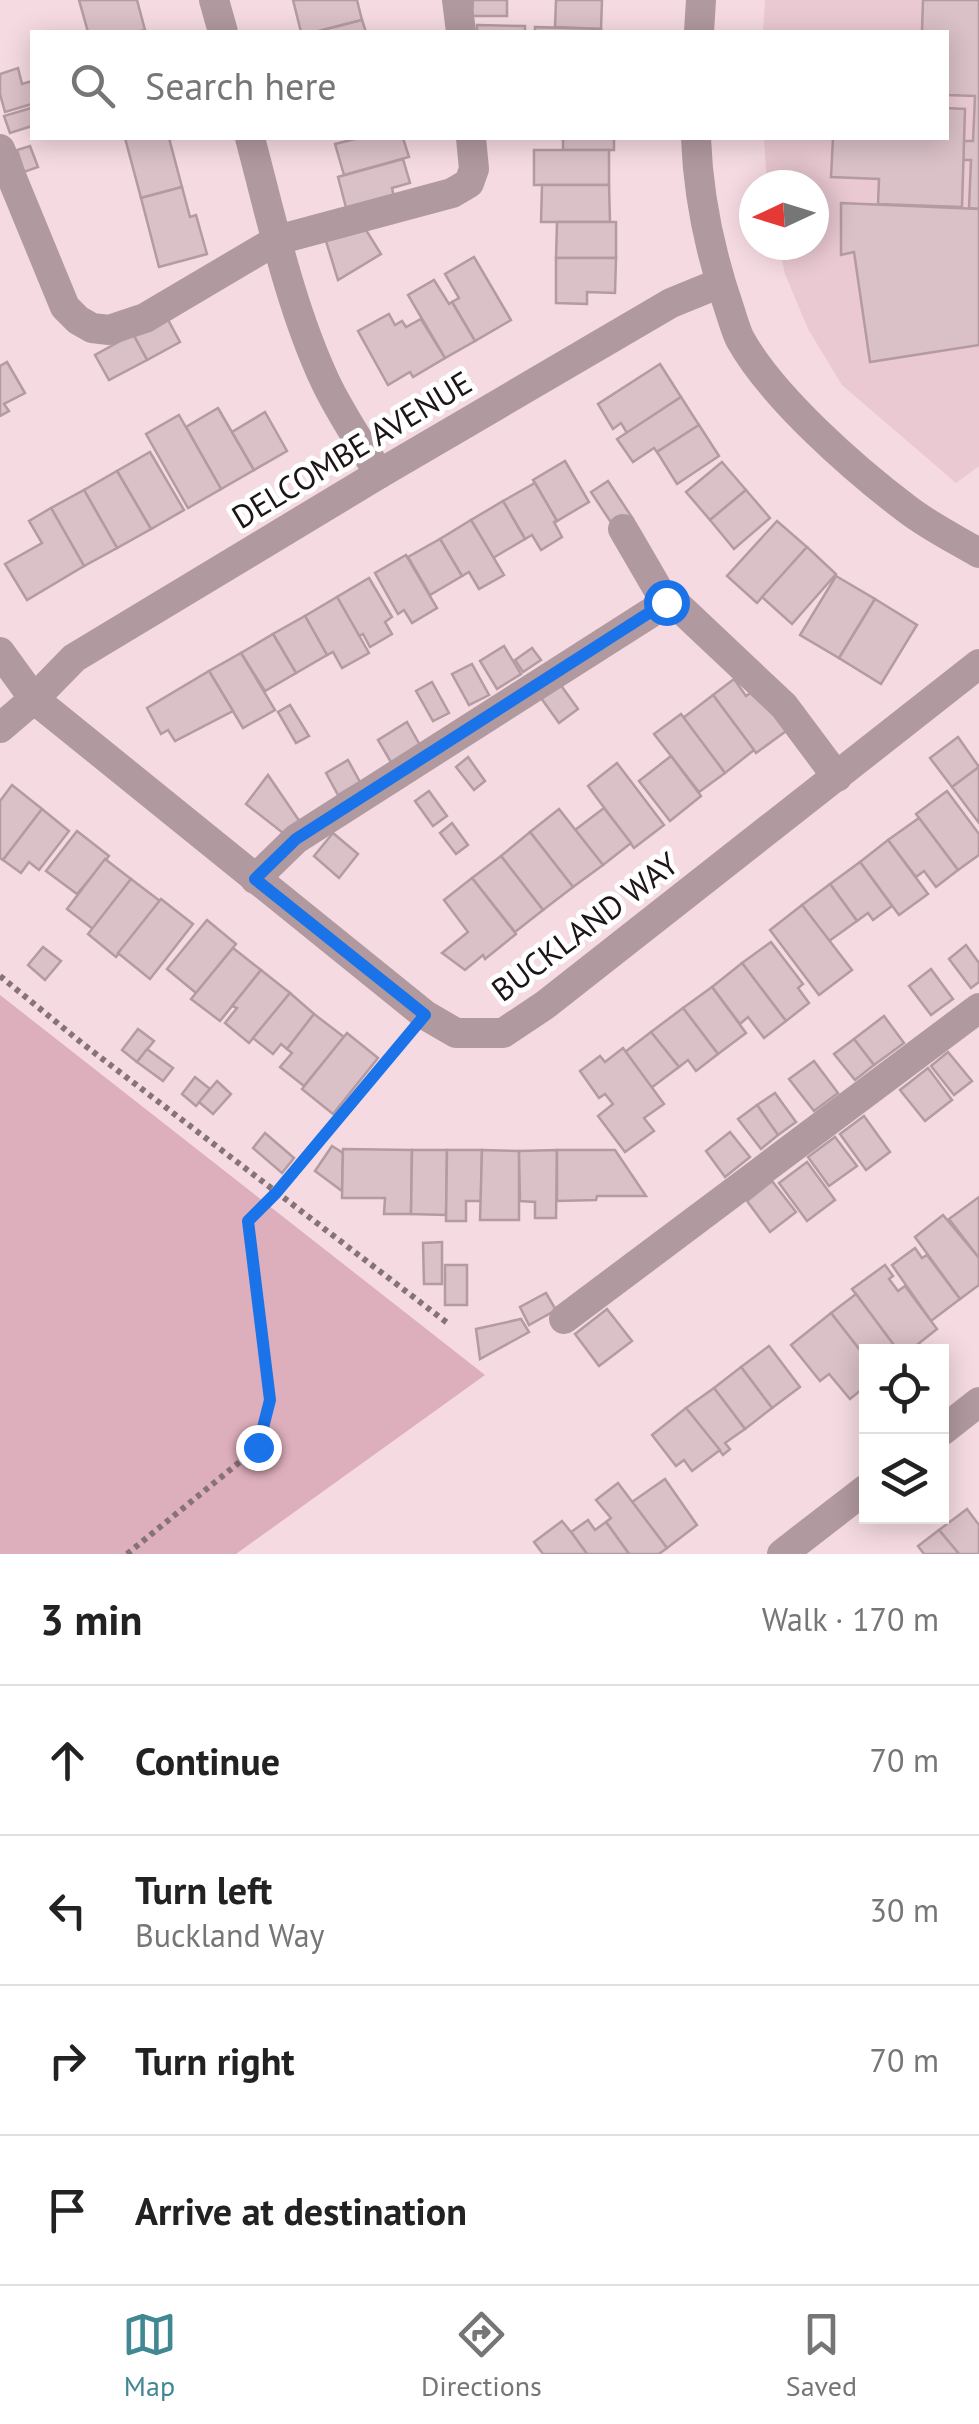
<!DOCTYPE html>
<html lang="en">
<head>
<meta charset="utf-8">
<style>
  body { margin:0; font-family:"PT Sans",sans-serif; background:#f6f6f6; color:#222 }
  .controls { position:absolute; right:30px; bottom:30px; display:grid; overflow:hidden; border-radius:0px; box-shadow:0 5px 25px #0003 }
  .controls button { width:90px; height:90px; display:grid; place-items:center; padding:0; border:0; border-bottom:2px solid #e0e0e0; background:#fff; color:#222; font:50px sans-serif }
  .compass { position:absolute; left:739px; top:170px; width:90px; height:90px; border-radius:50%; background:#fff; box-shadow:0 5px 25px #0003; rotate:266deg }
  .stop { position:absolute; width:30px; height:30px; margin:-22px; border:8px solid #1a73e8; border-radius:50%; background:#fff }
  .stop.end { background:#1a73e8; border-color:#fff; box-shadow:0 2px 10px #0008 }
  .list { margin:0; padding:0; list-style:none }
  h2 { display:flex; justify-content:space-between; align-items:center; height:130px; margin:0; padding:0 40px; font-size:42px }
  h2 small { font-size:32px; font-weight:400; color:#767676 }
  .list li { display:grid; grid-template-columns:65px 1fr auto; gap:30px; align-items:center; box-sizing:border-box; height:150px; padding:0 40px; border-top:2px solid #e0e0e0 }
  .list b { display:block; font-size:38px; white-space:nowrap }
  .list p { margin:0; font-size:32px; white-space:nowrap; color:#767676 }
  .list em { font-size:32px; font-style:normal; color:#767676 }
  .icon { flex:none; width:55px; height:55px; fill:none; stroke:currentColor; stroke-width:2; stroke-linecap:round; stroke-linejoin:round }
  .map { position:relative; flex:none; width:979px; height:1554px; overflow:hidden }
  .search { position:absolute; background:#fff; box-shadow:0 5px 25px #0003; left:30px; right:30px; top:30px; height:110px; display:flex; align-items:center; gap:25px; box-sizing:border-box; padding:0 35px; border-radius:0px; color:#767676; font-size:38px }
  .sheet { height:730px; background:#fff }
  nav { display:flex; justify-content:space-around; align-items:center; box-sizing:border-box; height:140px; border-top:2px solid #e0e0e0; background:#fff; font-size:28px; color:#767676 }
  nav a { display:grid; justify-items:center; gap:5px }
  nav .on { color:#428893 }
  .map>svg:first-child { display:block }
  .built { fill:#eac9d2 }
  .green { fill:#ddaebb }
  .building { fill:#dac0c7; stroke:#b49ba1; stroke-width:2.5 }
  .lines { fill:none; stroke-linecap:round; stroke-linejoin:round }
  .path { stroke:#857378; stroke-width:6; stroke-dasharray:5 5; stroke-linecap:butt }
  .minor { stroke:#b0999f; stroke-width:30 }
  .route { stroke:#1a73e8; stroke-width:12 }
  .labels { text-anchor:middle; stroke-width:10; stroke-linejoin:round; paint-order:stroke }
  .street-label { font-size:32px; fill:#1e1518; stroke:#fff }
</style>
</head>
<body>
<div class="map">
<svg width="979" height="1554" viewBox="0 0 979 1554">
  <rect width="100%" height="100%" fill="#f5dae1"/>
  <path class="built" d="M 765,0 L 979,0 L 979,466 L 956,483 L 842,385 L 808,329 L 785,274 L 779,245 L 814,245 L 814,185 L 767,185 L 764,138 L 946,138 L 946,32 L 763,32 Z"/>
  <path class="green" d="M 0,995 L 485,1375 L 236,1554 L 0,1554 Z"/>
  <g class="building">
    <path d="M 79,0 L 137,0 L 145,30 L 136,32 L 88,32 Z"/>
    <path d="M 293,0 L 357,0 L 362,20 L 315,32 L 301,32 Z"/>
    <path d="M 473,0 L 507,0 L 507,16 L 472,16 Z"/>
    <path d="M 556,0 L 602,0 L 601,29 L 555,27 Z"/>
    <path d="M 923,0 L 979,0 L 979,209 L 969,208 L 971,160 L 963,160 L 964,141 L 973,141 L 975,96 L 946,95 L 946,32 L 922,31 Z"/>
    <path d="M 362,20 L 366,32 L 315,32 Z"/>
    <path d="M 477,25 L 525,26 L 525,32 L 477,32 Z"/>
    <path d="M 535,27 L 601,29 L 601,32 L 535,32 Z"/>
    <path d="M 18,68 L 22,84 L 32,81 L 32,104 L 5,112 L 0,94 L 0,74 Z"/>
    <path d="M 31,108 L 32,126 L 10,133 L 4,116 Z"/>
    <path d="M 946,108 L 965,109 L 962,207 L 878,204 L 879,179 L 831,177 L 833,138 L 946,138 Z"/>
    <path d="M 125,138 L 169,138 L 182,187 L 141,198 Z"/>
    <path d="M 359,138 L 403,138 L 409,157 L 344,175 L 335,144 Z"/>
    <rect x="563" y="138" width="51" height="12"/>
    <path d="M 30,146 L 38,167 L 24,172 L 17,150 Z"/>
    <rect x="534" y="150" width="75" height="35"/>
    <path d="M 403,159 L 410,183 L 392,188 L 395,202 L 348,215 L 338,177 Z"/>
    <path d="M 542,185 L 609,185 L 610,222 L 541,222 Z"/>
    <path d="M 182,187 L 190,217 L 196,215 L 207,254 L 159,267 L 141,198 Z"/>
    <path d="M 841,203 L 979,209 L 979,345 L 870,362 L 854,252 L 841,255 Z"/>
    <path d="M 557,222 L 616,222 L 616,258 L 556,258 Z"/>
    <path d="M 366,230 L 381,254 L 338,280 L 326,241 Z"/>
    <path d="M 474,257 L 511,320 L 475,341 L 452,302 L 459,298 L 445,274 Z"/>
    <path d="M 556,258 L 616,258 L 615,293 L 587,292 L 587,304 L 556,303 Z"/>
    <path d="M 434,280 L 449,304 L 452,302 L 475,341 L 445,358 L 408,295 Z"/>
    <path d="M 389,314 L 395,325 L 402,321 L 406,327 L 421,319 L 445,358 L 413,377 L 410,372 L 388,385 L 358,331 Z"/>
    <path d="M 166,316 L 180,342 L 147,360 L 133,334 Z"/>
    <path d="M 133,334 L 147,360 L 109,380 L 95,355 Z"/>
    <path d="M 7,362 L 25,393 L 4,404 L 9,411 L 0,416 L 0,366 Z"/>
    <path d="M 660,364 L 681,397 L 627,433 L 621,423 L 613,429 L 598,404 Z"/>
    <path d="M 681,397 L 699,425 L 657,452 L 654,448 L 633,462 L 617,439 Z"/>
    <path d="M 218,408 L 254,470 L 221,489 L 186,427 Z"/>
    <path d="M 265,412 L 287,451 L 254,470 L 232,432 Z"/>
    <path d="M 179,415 L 221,489 L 188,508 L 146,434 Z"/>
    <path d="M 699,425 L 719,456 L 677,484 L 657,452 Z"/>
    <path d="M 150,452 L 184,510 L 151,529 L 117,471 Z"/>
    <path d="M 565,461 L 589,502 L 557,521 L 533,480 Z"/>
    <path d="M 722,462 L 746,490 L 710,520 L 686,492 Z"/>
    <path d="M 117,471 L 151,529 L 117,548 L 84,490 Z"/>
    <path d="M 608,481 L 633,519 L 616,530 L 591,492 Z"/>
    <path d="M 535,483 L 557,521 L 554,522 L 562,537 L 541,550 L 532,535 L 525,539 L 503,501 Z"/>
    <path d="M 84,490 L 117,548 L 84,566 L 51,508 Z"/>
    <path d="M 746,490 L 770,518 L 734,549 L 710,520 Z"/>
    <path d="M 503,501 L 525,539 L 493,558 L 471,520 Z"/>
    <path d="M 51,508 L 84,566 L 27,600 L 5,564 L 42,543 L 29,521 Z"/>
    <path d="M 471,520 L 504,575 L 479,589 L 469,572 L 462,576 L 440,539 Z"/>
    <path d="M 777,521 L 807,547 L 757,603 L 727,576 Z"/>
    <path d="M 440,539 L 462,576 L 430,595 L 408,557 Z"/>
    <path d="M 807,547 L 836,574 L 792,624 L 762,597 Z"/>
    <path d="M 406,555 L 437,608 L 412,623 L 404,610 L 398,614 L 375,573 Z"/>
    <path d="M 836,576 L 875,599 L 839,658 L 800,635 Z"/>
    <path d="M 369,578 L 392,617 L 385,622 L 392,634 L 370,647 L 363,634 L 359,636 L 337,597 Z"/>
    <path d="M 337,597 L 369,653 L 342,668 L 333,652 L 327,655 L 305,616 Z"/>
    <path d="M 875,599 L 917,625 L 881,684 L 839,658 Z"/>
    <path d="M 305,616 L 327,655 L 296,673 L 273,634 Z"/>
    <path d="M 273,634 L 296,673 L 265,691 L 241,653 Z"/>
    <path d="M 504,646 L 521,674 L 497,689 L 480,661 Z"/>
    <path d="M 532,648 L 541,660 L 523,672 L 515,660 Z"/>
    <path d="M 241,653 L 275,710 L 243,728 L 209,671 Z"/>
    <path d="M 472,664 L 489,695 L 469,705 L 452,674 Z"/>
    <path d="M 209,671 L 233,711 L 175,741 L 168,730 L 161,734 L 147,708 Z"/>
    <path d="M 734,679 L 746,696 L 759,687 L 789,729 L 756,753 L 713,695 Z"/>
    <path d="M 432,682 L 449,713 L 433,721 L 416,691 Z"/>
    <path d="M 560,684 L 578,709 L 559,723 L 541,698 Z"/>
    <path d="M 713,695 L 754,750 L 725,773 L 683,718 Z"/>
    <path d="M 290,705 L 309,736 L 296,743 L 278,712 Z"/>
    <path d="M 681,714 L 725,773 L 699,792 L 654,734 Z"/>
    <path d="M 407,722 L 421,747 L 392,764 L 378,740 Z"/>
    <path d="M 958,737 L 979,767 L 952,787 L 930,758 Z"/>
    <path d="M 671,756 L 701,796 L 670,821 L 639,781 Z"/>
    <path d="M 468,757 L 485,781 L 474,790 L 456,767 Z"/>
    <path d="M 348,760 L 360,782 L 338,795 L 326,773 Z"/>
    <path d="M 617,763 L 664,825 L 634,848 L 588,786 Z"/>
    <path d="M 979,767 L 979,823 L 952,787 Z"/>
    <path d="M 268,775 L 300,822 L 283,833 L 246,804 Z"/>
    <path d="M 12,785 L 42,809 L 3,860 L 0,858 L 0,801 Z"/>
    <path d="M 429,791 L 447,816 L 433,826 L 415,801 Z"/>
    <path d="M 947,791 L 979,834 L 979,855 L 958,870 L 916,814 Z"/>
    <path d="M 604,808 L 631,843 L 603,865 L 575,830 Z"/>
    <path d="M 42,809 L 69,831 L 39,870 L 29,862 L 21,873 L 3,860 Z"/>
    <path d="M 559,809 L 603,865 L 573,887 L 530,832 Z"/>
    <path d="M 919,818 L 958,870 L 936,887 L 924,871 L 916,877 L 888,840 Z"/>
    <path d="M 452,823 L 468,845 L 456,854 L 440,833 Z"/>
    <path d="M 77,831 L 109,856 L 77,894 L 46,871 Z"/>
    <path d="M 530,832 L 573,887 L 543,910 L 501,856 Z"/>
    <path d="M 333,833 L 358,854 L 339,878 L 314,856 Z"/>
    <path d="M 888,840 L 928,894 L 899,915 L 860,862 Z"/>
    <path d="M 501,856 L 543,910 L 515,932 L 472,878 Z"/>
    <path d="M 105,859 L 131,879 L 93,929 L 67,909 Z"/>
    <path d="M 860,862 L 892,906 L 873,920 L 868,913 L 857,921 L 830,884 Z"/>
    <path d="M 472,878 L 516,934 L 485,959 L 483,955 L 465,970 L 442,953 L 468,932 L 444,900 Z"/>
    <path d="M 131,879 L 160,901 L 116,957 L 88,934 Z"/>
    <path d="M 830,884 L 857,921 L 829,941 L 802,905 Z"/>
    <path d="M 161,899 L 193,924 L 150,979 L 118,953 Z"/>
    <path d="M 802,905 L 852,970 L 819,995 L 770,930 Z"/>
    <path d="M 207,920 L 236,944 L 196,993 L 167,969 Z"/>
    <path d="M 771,942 L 803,984 L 798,988 L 809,1003 L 786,1021 L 742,963 Z"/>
    <path d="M 966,945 L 979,963 L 979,982 L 971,988 L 949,959 Z"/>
    <path d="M 43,947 L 61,961 L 45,980 L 28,965 Z"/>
    <path d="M 233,948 L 261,970 L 220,1021 L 191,999 Z"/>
    <path d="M 742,963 L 786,1021 L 764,1038 L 748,1017 L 740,1024 L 712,987 Z"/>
    <path d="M 931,969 L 953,999 L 931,1015 L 909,986 Z"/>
    <path d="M 261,970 L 290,993 L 249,1043 L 225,1023 L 237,1008 L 232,1006 Z"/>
    <path d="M 712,987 L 746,1033 L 718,1054 L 683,1008 Z"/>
    <path d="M 290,993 L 314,1014 L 287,1049 L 281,1044 L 273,1054 L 253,1038 Z"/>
    <path d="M 683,1008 L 718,1054 L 696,1071 L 688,1060 L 679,1067 L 651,1032 Z"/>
    <path d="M 314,1014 L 344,1037 L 304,1086 L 280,1067 L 292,1053 L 287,1049 Z"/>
    <path d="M 884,1016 L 904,1043 L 874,1065 L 854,1039 Z"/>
    <path d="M 138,1029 L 154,1041 L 137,1062 L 122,1050 Z"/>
    <path d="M 651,1032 L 679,1067 L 651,1088 L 625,1052 Z"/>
    <path d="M 347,1033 L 378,1058 L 333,1114 L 302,1089 Z"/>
    <path d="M 854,1039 L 874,1065 L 855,1080 L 834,1054 Z"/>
    <path d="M 623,1048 L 664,1104 L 644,1118 L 654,1131 L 625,1152 L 598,1116 L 613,1104 L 605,1094 L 599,1098 L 580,1071 L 600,1056 L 605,1062 Z"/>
    <path d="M 147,1049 L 173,1068 L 163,1081 L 137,1062 Z"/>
    <path d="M 948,1052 L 972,1081 L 954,1095 L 931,1066 Z"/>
    <path d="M 814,1061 L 838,1093 L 814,1111 L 789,1079 Z"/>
    <path d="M 928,1068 L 952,1100 L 925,1121 L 900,1090 Z"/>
    <path d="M 195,1077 L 210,1089 L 196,1106 L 182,1094 Z"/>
    <path d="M 217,1081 L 231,1094 L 213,1114 L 199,1102 Z"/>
    <path d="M 775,1093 L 796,1122 L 778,1135 L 757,1105 Z"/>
    <path d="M 757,1105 L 778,1135 L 761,1149 L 738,1119 Z"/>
    <path d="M 864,1116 L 890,1152 L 866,1170 L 840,1134 Z"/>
    <path d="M 730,1132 L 750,1157 L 725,1177 L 706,1151 Z"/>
    <path d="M 265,1133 L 294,1158 L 282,1173 L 253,1148 Z"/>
    <path d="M 835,1137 L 857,1166 L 829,1186 L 808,1157 Z"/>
    <path d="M 332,1146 L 343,1153 L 342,1191 L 315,1171 Z"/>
    <path d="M 343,1149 L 412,1150 L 411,1214 L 384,1214 L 385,1198 L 342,1198 Z"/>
    <path d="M 412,1150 L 447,1150 L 446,1215 L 411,1214 Z"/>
    <path d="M 447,1150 L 482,1150 L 481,1201 L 466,1201 L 466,1221 L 446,1221 Z"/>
    <path d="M 482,1150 L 519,1151 L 519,1220 L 480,1220 Z"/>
    <path d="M 557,1150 L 556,1218 L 535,1218 L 535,1202 L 520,1201 L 519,1151 Z"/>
    <path d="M 557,1150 L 615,1150 L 646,1196 L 597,1196 L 596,1200 L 557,1201 Z"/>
    <path d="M 807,1162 L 835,1200 L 807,1221 L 779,1183 Z"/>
    <path d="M 772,1181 L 796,1212 L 770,1232 L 747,1201 Z"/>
    <path d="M 979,1197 L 979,1258 L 949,1219 Z"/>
    <path d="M 943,1215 L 979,1258 L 979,1285 L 960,1299 L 915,1237 Z"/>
    <path d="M 442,1242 L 442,1284 L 424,1284 L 423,1243 Z"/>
    <path d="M 915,1248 L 922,1258 L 927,1255 L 960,1299 L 931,1321 L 892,1265 Z"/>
    <rect x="445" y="1265" width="22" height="40"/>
    <path d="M 885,1265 L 893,1276 L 889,1279 L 898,1291 L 905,1286 L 937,1329 L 908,1352 L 899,1352 L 852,1289 Z"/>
    <path d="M 546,1293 L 556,1310 L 529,1325 L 520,1307 Z"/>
    <path d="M 856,1294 L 899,1352 L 866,1352 L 866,1358 L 831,1313 Z"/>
    <path d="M 607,1309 L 632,1341 L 599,1366 L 575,1334 Z"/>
    <path d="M 831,1313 L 866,1358 L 866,1386 L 850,1399 L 829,1374 L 820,1381 L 791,1345 Z"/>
    <path d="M 521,1319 L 529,1332 L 480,1359 L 476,1329 Z"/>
    <path d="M 769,1346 L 800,1387 L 772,1408 L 741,1367 Z"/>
    <path d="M 741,1367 L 772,1408 L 745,1429 L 714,1388 Z"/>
    <path d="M 714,1388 L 745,1429 L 725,1443 L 730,1449 L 723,1455 L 686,1408 Z"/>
    <path d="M 686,1408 L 720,1450 L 692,1471 L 684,1460 L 676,1466 L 652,1435 Z"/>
    <path d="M 665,1479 L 697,1525 L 667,1548 L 632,1502 Z"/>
    <path d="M 618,1483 L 667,1548 L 659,1554 L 629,1554 L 606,1522 L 611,1518 L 596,1500 Z"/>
    <path d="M 967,1509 L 979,1525 L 979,1554 L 959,1554 L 939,1530 Z"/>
    <path d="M 588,1520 L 595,1530 L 606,1522 L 629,1554 L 587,1554 L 571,1532 Z"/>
    <path d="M 562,1521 L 571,1532 L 587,1554 L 543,1554 L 534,1542 Z"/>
    <path d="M 939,1530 L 959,1554 L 924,1554 L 918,1546 Z"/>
  </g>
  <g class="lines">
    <g class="path">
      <path d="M 0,976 L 83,1044 L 450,1325"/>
      <path d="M 127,1554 L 258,1447 L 270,1400 L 248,1221 L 276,1193 L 402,1043"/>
    </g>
    <g class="minor">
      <path d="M 214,0 L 223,32"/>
      <path d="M 457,0 L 461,32"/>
      <path d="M 699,32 L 701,0"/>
      <path d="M 250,138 C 271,217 290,306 325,381 C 340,413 361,443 379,474"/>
      <path d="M 696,138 C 698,195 711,256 730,311 C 733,320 736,331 740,339 C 772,397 854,469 907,509 C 929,526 955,539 979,553"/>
      <path d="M 0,149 L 65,307 L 78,320 L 92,328 L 109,330 L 145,318 L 277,240 L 452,193 L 469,183 L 474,169 L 471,138"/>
      <path d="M 623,529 L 666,603 L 679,607 L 784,706 L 837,777"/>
      <path d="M 0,652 L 34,699 L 425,1015 L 456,1033 L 503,1033 L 545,1005 L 979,664"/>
      <path d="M 0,728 L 34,699 L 74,658 L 379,474 L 671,303 L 720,283"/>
      <path d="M 255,879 L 296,839 L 666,603"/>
      <path d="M 564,1319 L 979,1008"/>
      <path d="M 942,1431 L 979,1402"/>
      <path d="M 782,1554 L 866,1489"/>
    </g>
  </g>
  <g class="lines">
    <path class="route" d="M 258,1447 L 270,1400 L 248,1221 L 276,1193 L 425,1015 L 255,879 L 296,839 L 666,602"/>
  </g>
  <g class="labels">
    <g class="street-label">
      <text transform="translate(352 450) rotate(-31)" y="11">DELCOMBE AVENUE</text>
      <text transform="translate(585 927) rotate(-37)" y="11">BUCKLAND WAY</text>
    </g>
  </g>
</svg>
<div class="controls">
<button><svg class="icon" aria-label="locate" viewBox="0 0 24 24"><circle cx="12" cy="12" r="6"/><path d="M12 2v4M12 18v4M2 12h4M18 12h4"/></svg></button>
<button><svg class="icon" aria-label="layers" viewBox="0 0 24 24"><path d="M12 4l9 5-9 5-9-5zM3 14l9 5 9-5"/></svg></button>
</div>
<svg class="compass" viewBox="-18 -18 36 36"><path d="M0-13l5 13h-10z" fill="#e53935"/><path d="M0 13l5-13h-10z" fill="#767676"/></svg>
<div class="stop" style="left:666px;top:602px"></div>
<div class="stop end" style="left:258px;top:1447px"></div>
<div class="search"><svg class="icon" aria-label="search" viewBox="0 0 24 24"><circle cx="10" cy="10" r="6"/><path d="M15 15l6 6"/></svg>Search here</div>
</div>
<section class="sheet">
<h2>3 min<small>Walk · 170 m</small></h2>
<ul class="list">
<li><svg class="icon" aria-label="ahead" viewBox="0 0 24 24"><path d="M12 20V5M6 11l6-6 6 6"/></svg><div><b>Continue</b></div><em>70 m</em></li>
<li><svg class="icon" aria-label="left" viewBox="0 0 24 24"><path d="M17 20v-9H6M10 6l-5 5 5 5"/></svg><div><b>Turn left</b><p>Buckland Way</p></div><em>30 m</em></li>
<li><svg class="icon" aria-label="right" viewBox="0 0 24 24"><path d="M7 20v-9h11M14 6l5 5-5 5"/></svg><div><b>Turn right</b></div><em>70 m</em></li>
<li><svg class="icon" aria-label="arrive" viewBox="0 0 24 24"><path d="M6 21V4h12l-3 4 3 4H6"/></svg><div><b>Arrive at destination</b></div></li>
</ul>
</section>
<nav>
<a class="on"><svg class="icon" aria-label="map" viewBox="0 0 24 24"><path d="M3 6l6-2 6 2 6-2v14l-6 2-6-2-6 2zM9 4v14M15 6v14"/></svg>Map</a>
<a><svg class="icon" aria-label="directions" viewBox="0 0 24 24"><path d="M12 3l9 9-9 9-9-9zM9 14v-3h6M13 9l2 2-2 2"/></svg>Directions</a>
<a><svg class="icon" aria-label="saved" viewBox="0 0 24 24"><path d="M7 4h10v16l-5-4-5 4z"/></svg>Saved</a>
</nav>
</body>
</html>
